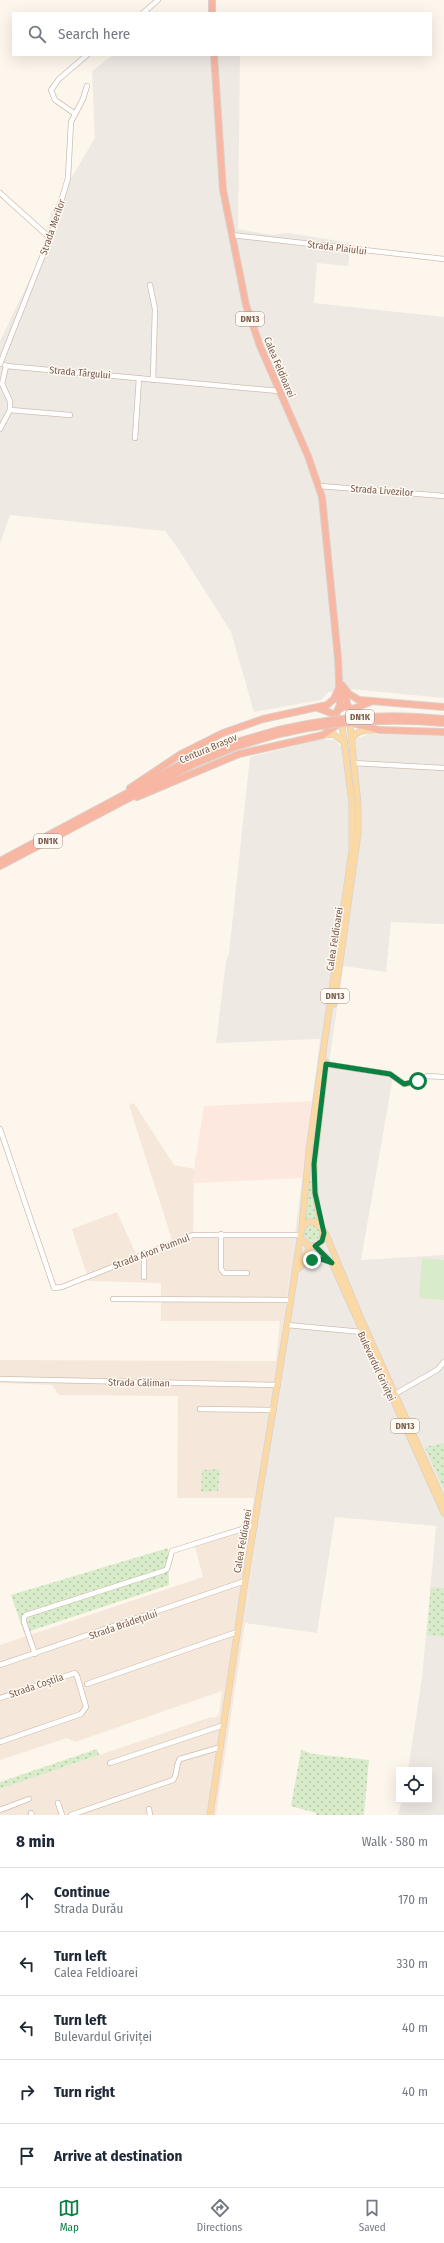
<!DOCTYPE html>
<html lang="en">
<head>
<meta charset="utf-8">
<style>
  body { margin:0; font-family:"Fira Sans Condensed",sans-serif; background:#f6f6f7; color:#1f2937 }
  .controls { position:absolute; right:12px; bottom:12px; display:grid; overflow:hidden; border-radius:0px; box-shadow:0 4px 16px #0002 }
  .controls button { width:36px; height:36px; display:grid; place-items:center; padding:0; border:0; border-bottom:1px solid #e0e1e3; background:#fff; color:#1f2937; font:20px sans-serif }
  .stop { position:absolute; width:12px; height:12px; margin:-9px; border:3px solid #0b8043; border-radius:50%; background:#fff }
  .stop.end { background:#0b8043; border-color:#fff; box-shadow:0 1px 4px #0008 }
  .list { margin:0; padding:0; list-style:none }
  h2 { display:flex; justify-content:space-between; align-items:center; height:52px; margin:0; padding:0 16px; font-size:17px }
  h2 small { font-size:13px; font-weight:400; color:#747a83 }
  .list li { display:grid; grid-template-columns:26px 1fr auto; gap:12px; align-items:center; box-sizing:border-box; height:64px; padding:0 16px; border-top:1px solid #e0e1e3 }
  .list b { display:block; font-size:15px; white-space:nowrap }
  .list p { margin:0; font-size:13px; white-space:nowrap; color:#747a83 }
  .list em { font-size:13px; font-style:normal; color:#747a83 }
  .icon { flex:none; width:22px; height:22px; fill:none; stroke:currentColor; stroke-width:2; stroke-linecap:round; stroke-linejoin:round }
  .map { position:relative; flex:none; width:444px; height:1815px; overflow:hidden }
  .search { position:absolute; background:#fff; box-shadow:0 4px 16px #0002; left:12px; right:12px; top:12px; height:44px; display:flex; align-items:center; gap:10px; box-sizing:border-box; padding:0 14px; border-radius:0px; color:#747a83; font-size:15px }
  .sheet { height:372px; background:#fff }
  nav { display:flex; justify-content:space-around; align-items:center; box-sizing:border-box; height:56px; border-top:1px solid #e0e1e3; background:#fff; font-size:11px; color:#747a83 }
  nav a { display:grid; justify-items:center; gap:2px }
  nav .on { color:#0b8043 }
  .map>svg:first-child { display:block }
  .residential { fill:#f5e8da }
  .commercial { fill:#fde8e0 }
  .industrial { fill:#efe9e4 }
  .grass { fill:url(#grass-dots) }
  .pitch { fill:#d8ecc9 }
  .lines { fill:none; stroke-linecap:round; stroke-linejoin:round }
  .minor-casing { stroke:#d1beb0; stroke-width:6 }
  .major-casing { stroke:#dad1cd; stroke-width:7 }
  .highway-casing { stroke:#dad1cd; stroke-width:8 }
  .minor { stroke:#fff; stroke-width:4.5 }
  .major { stroke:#fbd9a5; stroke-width:5.5 }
  .highway { stroke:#f7b7a3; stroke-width:6 }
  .highway-bridge-casing { stroke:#dad1cd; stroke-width:8; stroke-linecap:butt }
  .highway-bridge { stroke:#f7b7a3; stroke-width:6 }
  .route { stroke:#0b8043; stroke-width:5 }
  .labels { text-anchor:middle; stroke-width:3; stroke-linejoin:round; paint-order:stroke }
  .shield { fill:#fffaf3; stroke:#a28b7f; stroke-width:1 }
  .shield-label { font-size:9px; font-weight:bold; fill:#7a5c4d }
  .street-label { font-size:10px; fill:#7a5c4d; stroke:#fffaf3 }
</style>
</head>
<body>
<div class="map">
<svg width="444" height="1815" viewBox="0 0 444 1815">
  <defs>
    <pattern id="grass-dots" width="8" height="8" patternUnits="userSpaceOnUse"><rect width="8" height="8" fill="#d8ecc9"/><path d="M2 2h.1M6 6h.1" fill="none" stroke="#b4c2a5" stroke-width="1.8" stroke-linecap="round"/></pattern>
  </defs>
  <rect width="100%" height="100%" fill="#fdf6ec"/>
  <path class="residential" d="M 134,1103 L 174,1165 L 194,1169 L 193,1232 L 295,1233 L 245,1623 L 216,1815 L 0,1815 L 0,1789 L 211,1717 L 215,1718 L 219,1714 L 222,1691 L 75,1742 L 67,1738 L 0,1760 L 0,1645 L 203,1577 L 195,1547 L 250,1528 L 254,1498 L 177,1498 L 178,1396 L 59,1395 L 52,1385 L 0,1383 L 0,1360 L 276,1361 L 280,1321 L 161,1321 L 161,1283 L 89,1281 L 72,1229 L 117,1212 L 136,1254 L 172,1240 L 129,1105 Z"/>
  <path class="commercial" d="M 313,1101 L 303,1178 L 194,1183 L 194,1169 L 204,1106 Z"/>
  <g class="industrial">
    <path d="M 113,55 L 240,55 L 238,229 L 272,235 L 288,233 L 351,243 L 348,266 L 317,263 L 314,303 L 444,317 L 444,698 L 351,689 L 329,692 L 321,700 L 254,712 L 231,632 L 179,550 L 165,531 L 10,515 L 0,544 L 0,341 L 41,256 L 51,212 L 95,138 L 92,71 Z"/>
    <path d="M 369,734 L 444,736 L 444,924 L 391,922 L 386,972 L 343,966 L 329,1063 L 393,1077 L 361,1260 L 444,1255 L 444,1815 L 398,1815 L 402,1800 L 429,1800 L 429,1770 L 408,1770 L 422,1678 L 436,1526 L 335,1517 L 317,1633 L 245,1623 L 320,1039 L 216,1043 L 226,961 L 229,953 L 250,757 L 322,739 L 335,740 L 341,746 L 353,748 L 356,739 Z"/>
  </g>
  <g class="grass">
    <path d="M 310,1177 L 317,1220 L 303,1223 Z"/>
    <circle cx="312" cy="1233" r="8"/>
    <path d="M 444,1443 L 444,1490 L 425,1447 Z"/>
    <path d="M 220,1469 L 218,1491 L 201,1492 L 202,1470 Z"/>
    <path d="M 168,1548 L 169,1585 L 24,1633 L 11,1595 Z"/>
    <path d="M 431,1587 L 444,1588 L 444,1637 L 427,1635 Z"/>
    <path d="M 97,1749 L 99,1755 L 0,1789 L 0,1782 Z"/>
    <path d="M 301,1750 L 313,1754 L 369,1760 L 364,1815 L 316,1815 L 316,1813 L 291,1806 Z"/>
  </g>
  <path class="pitch" d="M 422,1258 L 444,1260 L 444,1300 L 419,1298 Z"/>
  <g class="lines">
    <defs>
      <g id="minor">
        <path d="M 143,13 L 158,0"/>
        <path d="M 74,113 L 55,100 L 51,90 L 59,79 L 87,55"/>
        <path d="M 0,193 L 50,238"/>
        <path d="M 231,235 L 444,259"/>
        <path d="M 150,285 L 155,309 L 153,380"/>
        <path d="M 0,364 L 52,232 L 68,178 L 71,122 L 83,99 L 87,86"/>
        <path d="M 6,366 L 279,391"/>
        <path d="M 10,410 L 70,415"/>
        <path d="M 0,429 L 10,410 L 10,401 L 2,384 L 6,366 L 5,365"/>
        <path d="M 135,438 L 139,378"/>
        <path d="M 320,486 L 444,496"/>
        <path d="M 353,763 L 444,768"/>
        <path d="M 325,1064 L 390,1074 L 404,1084 L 412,1083 L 428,1076 L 444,1077"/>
        <path d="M 0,1129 L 54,1288 L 62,1287 L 193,1235 L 299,1235"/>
        <path d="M 221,1234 L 221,1269 L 224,1273 L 247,1273"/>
        <path d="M 144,1277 L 144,1253"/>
        <path d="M 113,1299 L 291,1300"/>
        <path d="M 287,1325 L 362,1332"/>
        <path d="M 0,1379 L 278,1385"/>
        <path d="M 395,1394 L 437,1370 L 444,1362"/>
        <path d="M 200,1409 L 274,1410"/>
        <path d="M 35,1654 L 24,1622 L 24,1617 L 26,1615 L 163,1571 L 167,1569 L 172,1551 L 255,1525"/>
        <path d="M 0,1665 L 245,1581"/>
        <path d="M 87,1684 L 237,1632"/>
        <path d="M 0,1698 L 75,1673 L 77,1676 L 86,1707 L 81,1714 L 0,1742"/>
        <path d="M 110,1763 L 224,1725"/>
        <path d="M 58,1803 L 62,1815"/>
        <path d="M 149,1809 L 150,1815"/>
        <path d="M 0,1810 L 29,1799"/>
        <path d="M 31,1813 L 32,1815"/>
        <path d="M 71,1815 L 173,1780 C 178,1774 175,1766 180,1759 L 221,1747"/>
      </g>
      <g id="major">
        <path d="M 323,735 L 333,734 L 344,742"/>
        <path d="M 351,741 C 356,730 364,730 374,730"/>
        <path d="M 334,1004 L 358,834 L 358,804 L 350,725"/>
        <path d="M 302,1227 L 308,1222 L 315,1222 L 325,1232 L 362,1321 L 444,1503"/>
        <path d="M 321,1227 L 315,1193 L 314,1164 L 326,1062"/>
        <path d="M 300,1238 L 308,1245 L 315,1246 L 322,1241 L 323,1231"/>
        <path d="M 315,1246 L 332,1263 L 444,1513"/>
        <path d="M 299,1265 L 311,1246"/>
        <path d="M 295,1271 C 305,1262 316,1254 330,1262"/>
        <path d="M 210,1815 L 245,1581 L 287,1325 L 302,1227 L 309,1150 L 352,850 L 352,803 L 342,725"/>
      </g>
      <g id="highway">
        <path d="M 212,13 L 212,0"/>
        <path d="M 214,55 L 223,190 L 246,305 L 260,346 L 308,456 L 322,497 L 338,658 L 340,704 L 336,715 L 340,723"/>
        <path d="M 342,685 L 349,694 L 359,700 L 444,707"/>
        <path d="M 343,687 L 348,707"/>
        <path d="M 318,708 L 336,715"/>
        <path d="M 353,709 L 370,702"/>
        <path d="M 338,710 L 345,706 L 353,709 L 355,715 L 353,722"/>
        <path d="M 352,723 L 379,730 L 444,732"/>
        <path d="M 130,788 L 181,754 L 223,733 L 263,719 L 327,705 L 334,699 L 338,690"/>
        <path d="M 137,797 L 239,754 L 323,735 L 340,723"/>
        <path d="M 0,861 L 189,760 L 233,743 L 278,730"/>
        <path d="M 0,866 L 192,765 L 235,747 L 279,734"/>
      </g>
    </defs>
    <use href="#minor" class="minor-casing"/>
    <use href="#major" class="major-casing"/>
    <use href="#highway" class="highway-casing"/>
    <use href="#minor" class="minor"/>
    <use href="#major" class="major"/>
    <use href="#highway" class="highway"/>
    <defs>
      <g id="highway-bridge">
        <path d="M 278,730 C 333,717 388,713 444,719"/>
        <path d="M 279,734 C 333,721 388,718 444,723"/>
      </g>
    </defs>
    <use href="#highway-bridge" class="highway-bridge-casing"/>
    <use href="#highway-bridge" class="highway-bridge"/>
  </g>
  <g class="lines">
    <path class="route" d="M 312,1260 L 321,1259 L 332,1263 L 315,1246 L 322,1241 L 324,1233 L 315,1193 L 314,1164 L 326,1064 L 390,1074 L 404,1084 L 418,1081"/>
  </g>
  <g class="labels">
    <g class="shield">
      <rect x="236" y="312" width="28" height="14" rx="3"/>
      <rect x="346" y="710" width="28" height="14" rx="3"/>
      <rect x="34" y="834" width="28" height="14" rx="3"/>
      <rect x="321" y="989" width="28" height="14" rx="3"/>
      <rect x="391" y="1419" width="28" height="14" rx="3"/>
    </g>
    <g class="shield-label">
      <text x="250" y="322">DN13</text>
      <text x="360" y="720">DN1K</text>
      <text x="48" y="844">DN1K</text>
      <text x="335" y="999">DN13</text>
      <text x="405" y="1429">DN13</text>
    </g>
    <g class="street-label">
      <text transform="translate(52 227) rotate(-71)" y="4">Strada Merilor</text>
      <text transform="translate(337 247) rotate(7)" y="4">Strada Plaiului</text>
      <text transform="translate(280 367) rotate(67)" y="4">Calea Feldioarei</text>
      <text transform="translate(80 372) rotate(5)" y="4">Strada Târgului</text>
      <text transform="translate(382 490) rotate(4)" y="4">Strada Livezilor</text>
      <text transform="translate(208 748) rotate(-23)" y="4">Centura Brașov</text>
      <text transform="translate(334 939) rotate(-81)" y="4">Calea Feldioarei</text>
      <text transform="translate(151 1251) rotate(-21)" y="4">Strada Aron Pumnul</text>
      <text transform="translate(377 1366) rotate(65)" y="4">Bulevardul Griviței</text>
      <text transform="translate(139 1382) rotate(1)" y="4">Strada Căliman</text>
      <text transform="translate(242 1541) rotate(-80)" y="4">Calea Feldioarei</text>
      <text transform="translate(123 1624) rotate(-19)" y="4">Strada Brădețului</text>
      <text transform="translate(36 1685) rotate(-19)" y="4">Strada Coștila</text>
    </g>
  </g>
</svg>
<div class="controls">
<button><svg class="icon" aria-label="locate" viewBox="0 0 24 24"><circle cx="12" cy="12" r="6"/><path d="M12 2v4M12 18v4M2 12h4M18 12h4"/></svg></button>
</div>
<div class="stop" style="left:418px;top:1081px"></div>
<div class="stop end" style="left:312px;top:1260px"></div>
<div class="search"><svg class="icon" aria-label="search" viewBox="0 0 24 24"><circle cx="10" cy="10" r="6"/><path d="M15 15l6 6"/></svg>Search here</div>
</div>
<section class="sheet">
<h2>8 min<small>Walk · 580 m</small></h2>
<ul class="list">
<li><svg class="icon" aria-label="ahead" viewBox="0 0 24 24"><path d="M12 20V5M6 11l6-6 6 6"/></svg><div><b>Continue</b><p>Strada Durău</p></div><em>170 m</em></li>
<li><svg class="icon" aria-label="left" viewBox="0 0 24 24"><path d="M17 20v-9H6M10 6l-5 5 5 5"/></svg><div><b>Turn left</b><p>Calea Feldioarei</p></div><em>330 m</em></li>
<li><svg class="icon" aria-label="left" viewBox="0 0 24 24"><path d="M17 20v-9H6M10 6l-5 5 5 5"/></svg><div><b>Turn left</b><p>Bulevardul Griviței</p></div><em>40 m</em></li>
<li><svg class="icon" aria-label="right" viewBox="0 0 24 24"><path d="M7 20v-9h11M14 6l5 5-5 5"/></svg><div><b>Turn right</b></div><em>40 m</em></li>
<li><svg class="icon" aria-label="arrive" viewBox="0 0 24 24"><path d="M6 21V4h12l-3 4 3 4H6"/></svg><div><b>Arrive at destination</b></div></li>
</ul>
</section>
<nav>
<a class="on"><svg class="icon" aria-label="map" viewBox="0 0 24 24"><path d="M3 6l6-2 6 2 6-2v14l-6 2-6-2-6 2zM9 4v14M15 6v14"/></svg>Map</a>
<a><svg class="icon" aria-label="directions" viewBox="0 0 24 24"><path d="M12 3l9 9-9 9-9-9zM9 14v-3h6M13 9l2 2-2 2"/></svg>Directions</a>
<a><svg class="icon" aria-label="saved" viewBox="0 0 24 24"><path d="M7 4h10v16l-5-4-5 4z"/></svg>Saved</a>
</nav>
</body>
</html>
